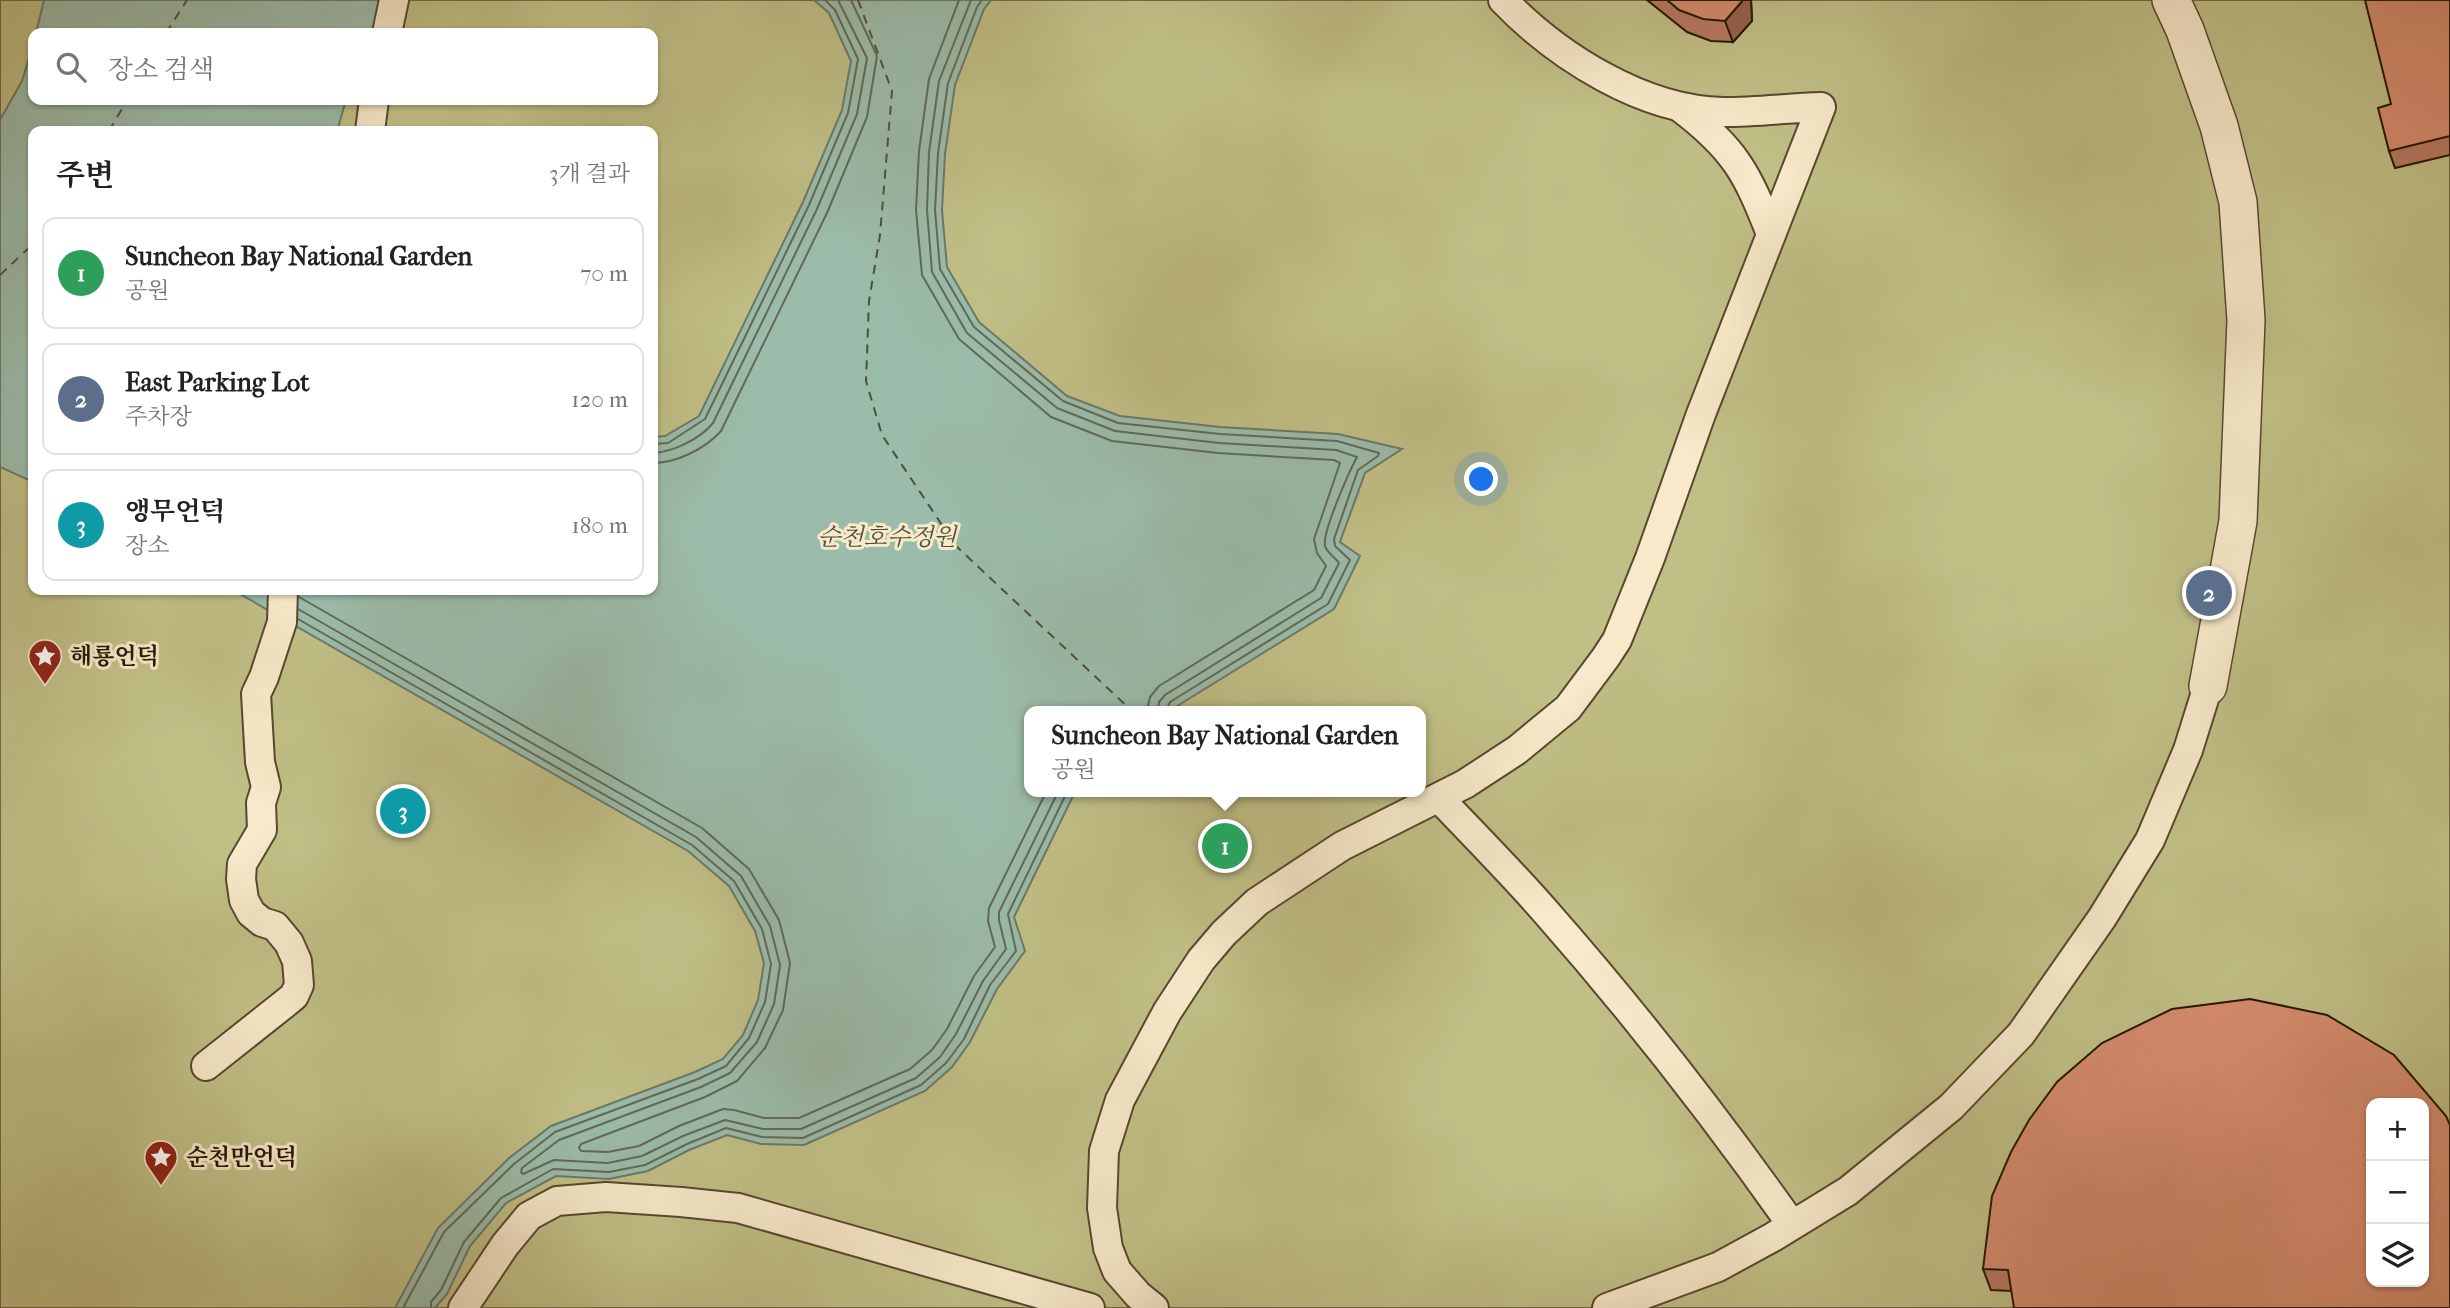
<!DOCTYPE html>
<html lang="ko">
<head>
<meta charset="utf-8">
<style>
  body { margin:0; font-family:"IM FELL French Canon","Noto Serif KR",serif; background:#f2f2f2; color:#222 }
  .controls { position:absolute; right:21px; bottom:21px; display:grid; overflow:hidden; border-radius:14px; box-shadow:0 2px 5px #0004 }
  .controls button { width:63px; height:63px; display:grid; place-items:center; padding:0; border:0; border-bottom:2px solid #e0e0e0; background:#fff; color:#222; font:35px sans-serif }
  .you { position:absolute; left:1482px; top:480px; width:24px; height:24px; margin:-18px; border:5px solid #fff; border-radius:50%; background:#1a73e8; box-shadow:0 0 0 10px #1a73e833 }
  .badge { display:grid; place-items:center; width:46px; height:46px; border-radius:50%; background:#7c3aed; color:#fff; font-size:23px; font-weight:700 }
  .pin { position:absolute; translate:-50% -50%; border:4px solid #fff; box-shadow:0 2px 7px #0006 }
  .popup { position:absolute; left:1024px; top:706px; width:402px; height:91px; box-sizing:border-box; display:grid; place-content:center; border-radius:14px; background:#fff; filter:drop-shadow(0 2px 5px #0005); font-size:23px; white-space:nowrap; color:#767676 }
  .popup b { font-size:26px; color:#222 }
  .popup::after { content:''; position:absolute; left:50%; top:100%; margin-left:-14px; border:14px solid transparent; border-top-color:#fff }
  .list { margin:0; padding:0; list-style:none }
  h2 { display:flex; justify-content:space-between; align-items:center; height:91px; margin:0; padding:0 28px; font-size:30px }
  h2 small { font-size:23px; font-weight:400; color:#767676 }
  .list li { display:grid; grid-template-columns:46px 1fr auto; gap:21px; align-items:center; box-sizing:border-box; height:112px; margin:0 14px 14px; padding:0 14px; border:2px solid #e0e0e0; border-radius:14px }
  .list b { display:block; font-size:26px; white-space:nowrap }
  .list p { margin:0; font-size:23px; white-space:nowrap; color:#767676 }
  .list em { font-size:23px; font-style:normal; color:#767676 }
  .icon { flex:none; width:38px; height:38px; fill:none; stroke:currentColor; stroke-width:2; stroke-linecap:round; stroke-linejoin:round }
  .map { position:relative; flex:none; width:2450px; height:1308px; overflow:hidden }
  .search { position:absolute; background:#fff; box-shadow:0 2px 5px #0004; left:28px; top:28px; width:630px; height:77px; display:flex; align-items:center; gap:18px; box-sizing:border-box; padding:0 24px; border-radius:14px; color:#767676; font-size:26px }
  .panel { position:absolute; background:#fff; box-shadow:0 2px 5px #0004; left:28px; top:126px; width:630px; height:469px; border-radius:14px }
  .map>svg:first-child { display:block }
  .green { fill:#c0bf86; stroke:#726b46; stroke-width:2; fill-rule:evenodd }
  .water { fill:#9bbcaa; stroke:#6b7a68; stroke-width:2 }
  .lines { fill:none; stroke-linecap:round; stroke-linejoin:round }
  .shore { stroke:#606a58; stroke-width:2 }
  .ferry { stroke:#4e513f; stroke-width:2; stroke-dasharray:9 7; stroke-linecap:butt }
  .pedestrian-casing { stroke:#58482f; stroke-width:32 }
  .minor-casing { stroke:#58482f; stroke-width:40 }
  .pedestrian { stroke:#f7e9ca; stroke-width:28 }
  .minor { stroke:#f7e9ca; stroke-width:37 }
  .wall { fill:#b7785f; stroke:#241705; stroke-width:2 }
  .shaded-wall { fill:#95624d; stroke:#241705; stroke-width:2 }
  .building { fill:#d58c6e; stroke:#241705; stroke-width:2; fill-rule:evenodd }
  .labels { text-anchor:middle; stroke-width:6; stroke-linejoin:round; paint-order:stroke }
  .poi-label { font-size:23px; font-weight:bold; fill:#241705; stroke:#f7e9ca; text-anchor:start }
  .water-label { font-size:24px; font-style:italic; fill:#4e513f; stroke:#f7e9ca }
</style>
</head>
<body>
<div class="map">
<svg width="2450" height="1308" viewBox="0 0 2450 1308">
  <rect width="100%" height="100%" fill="#f2ddae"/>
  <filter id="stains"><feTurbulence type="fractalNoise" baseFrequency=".00286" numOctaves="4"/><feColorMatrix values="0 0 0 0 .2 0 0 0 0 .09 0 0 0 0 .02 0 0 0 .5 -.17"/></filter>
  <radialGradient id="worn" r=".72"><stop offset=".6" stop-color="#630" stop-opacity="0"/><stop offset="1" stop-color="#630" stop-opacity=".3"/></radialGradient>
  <path class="green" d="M 0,0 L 2450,0 L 2450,1308 L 0,1308 ZM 33,33 L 653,33 L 653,100 L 33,100 ZM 33,131 L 653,131 L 653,590 L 33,590 ZM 1029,711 L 1421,711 L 1421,792 L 1029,792 ZM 2371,1103 L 2424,1103 L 2424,1282 L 2371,1282 Z"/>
  <g class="water">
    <path d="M 44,0 L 393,0 L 371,33 L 36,33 Z"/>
    <path d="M 814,0 L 991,0 L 984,9 L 955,85 L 945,154 L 942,210 L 947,267 L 979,322 L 1067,396 L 1120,416 L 1220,427 L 1338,434 L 1402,449 L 1365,473 L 1340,542 L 1360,556 L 1334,609 L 1169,711 L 1029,711 L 1029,792 L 1075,792 L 1014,917 L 1025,951 L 997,989 L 970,1042 L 952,1067 L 925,1091 L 804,1145 L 761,1144 L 727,1135 L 689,1150 L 648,1171 L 609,1179 L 556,1176 L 506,1203 L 470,1246 L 447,1294 L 435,1308 L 395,1308 L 438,1228 L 509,1158 L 551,1126 L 695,1072 L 723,1059 L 743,1035 L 758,1000 L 764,963 L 755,931 L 729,886 L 688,851 L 233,590 L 653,590 L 653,437 L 665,436 L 699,416 L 803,202 L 842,110 L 851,61 L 829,13 Z"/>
    <path d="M 33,45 L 33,100 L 346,100 L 337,131 L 33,131 L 33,482 L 0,467 L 0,120 L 22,81 Z"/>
  </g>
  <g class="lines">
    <g class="shore">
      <path d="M 959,0 L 929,79 L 919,151 L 916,210 L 922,275 L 959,339 L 1051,417 L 1112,441 L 1218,453 L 1334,460 L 1340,463 L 1314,539 L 1317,553 L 1326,566 L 1314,590 L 1159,686 L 1150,697 L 1147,711"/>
      <path d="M 971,0 L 939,81 L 929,152 L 927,210 L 932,272 L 967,333 L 1057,408 L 1115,431 L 1219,443 L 1336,450 L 1357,457 C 1350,470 1322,532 1325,546 C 1327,553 1335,557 1339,563 L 1321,598 L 1165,695 L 1159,702 L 1158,711"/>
      <path d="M 982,0 L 977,7 L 948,83 L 938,153 L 935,210 L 940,269 L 974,327 L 1063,401 L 1118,423 L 1220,434 L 1337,441 L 1379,453 L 1378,456 L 1358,470 L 1334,539 L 1335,546 L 1350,560 L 1328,604 L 1170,702 L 1166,711"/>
      <path d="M 653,444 L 668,443 L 705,419 L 809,205 L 848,113 L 858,59 L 835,10 L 825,0"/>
      <path d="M 653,453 C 673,452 700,439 713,423 L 817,209 L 857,114 L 867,58 L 838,0"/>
      <path d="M 653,463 C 676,463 705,449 721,431 L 827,213 L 867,117 L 877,56 L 851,0"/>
      <path d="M 299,597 L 702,828 L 749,869 L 779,920 L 790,963 L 783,1010 L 765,1048 L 737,1081 L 705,1097 L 581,1144 L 579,1148 L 581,1151 L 608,1152 L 639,1146 L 679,1126 L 723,1109 L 734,1110 L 764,1118 L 799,1118 L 910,1069 L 932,1050 L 947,1029 L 974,976 L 995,947 L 988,921 L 989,908 L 1046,792"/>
      <path d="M 298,609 L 696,837 L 741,876 L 770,926 L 780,965 L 774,1004 L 757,1042 L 730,1073 L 701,1087 L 559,1140 L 522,1168 L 521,1172 L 523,1174 L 554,1160 L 608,1163 L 642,1156 L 683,1136 L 725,1120 L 763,1129 L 801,1129 L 916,1078 L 940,1057 L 956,1034 L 983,981 L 1006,949 L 999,920 L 999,912 L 1058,792"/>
      <path d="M 298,619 L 692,845 L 734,881 L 762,929 L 771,964 L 765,1002 L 749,1038 L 726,1066 L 698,1079 L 555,1132 L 514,1164 L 444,1232 L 403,1308"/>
      <path d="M 431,1308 L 431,1302 L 441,1290 L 464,1242 L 501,1198 L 553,1169 L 609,1172 L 645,1165 L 687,1144 L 726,1128 L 762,1137 L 803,1138 L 921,1085 L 946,1063 L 964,1039 L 990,985 L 1016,951 L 1008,914 L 1067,792"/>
    </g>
    <g class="ferry">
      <path d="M 858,0 L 892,91 L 880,235 L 869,301 L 866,381 L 882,435 L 956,546 L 1132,711"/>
      <path d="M 166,33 L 187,0"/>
      <path d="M 109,131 L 127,100"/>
      <path d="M 0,275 L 33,244"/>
    </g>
    <defs>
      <g id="pedestrian">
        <path d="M 387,33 L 394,0"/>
        <path d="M 1681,108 C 1735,149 1747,173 1771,234"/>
        <path d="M 370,131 L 374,100"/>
        <path d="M 1439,798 C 1474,835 1511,872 1545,911 C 1633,1011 1715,1116 1792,1225"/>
        <path d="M 206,1066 L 283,1005 L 294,996 L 299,985 L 297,961 L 289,943 L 275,926 L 262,922 L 251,913 L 244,900 L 241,879 L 242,864 L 262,830 L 261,803 L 266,787 L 260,762 L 256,694 L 264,677 L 282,622 L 283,590"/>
        <path d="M 463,1308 L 505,1245 L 529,1216 L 557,1201 L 606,1197 L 681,1202 L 738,1208 L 1090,1308"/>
        <path d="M 1154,1308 L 1138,1295 L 1117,1271 L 1108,1248 L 1102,1208 L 1104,1151 L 1120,1100 L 1167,1012 L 1201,960 L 1224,933 L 1257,902 L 1342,846 L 1465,784 L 1517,750 L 1568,708 L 1606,657 L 1617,640 L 1650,558 L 1701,414 L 1821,107 C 1789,108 1756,112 1724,112 C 1643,111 1557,56 1503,0"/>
        <path d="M 1607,1308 L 1718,1267 L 1773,1237 L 1848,1191 L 1951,1107 L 2021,1034 L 2102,918 L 2150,840 L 2188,750 L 2208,686"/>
      </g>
      <path id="minor" d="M 2171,0 L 2185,30 L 2219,126 L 2238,202 L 2246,320 L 2238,521 L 2208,686"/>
    </defs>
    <use href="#pedestrian" class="pedestrian-casing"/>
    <use href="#minor" class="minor-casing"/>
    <use href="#pedestrian" class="pedestrian"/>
    <use href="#minor" class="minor"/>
  </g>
  <g class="wall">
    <path d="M 1647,0 L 1751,0 L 1752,21 L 1733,42 L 1711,41 L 1687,32 Z"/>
    <path d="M 2450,0 L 2450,155 L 2395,168 L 2389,151 L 2391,104 Z"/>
    <path d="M 2450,1125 L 2012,1291 L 1991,1290 L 1983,1269 Z"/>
  </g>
  <path class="shaded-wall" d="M 1743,0 L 1751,0 L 1752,21 L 1733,42 L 1725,21 Z"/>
  <g class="building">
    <path d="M 1667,0 L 1743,0 L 1725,21 L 1703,19 L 1679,10 Z"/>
    <path d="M 2365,0 L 2450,0 L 2450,136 L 2389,151 L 2378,108 L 2391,104 Z"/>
    <path d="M 2250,999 L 2327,1015 L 2394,1055 L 2446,1116 L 2450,1125 L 2450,1308 L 2014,1308 L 2008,1270 L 1983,1269 L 1992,1196 L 2011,1152 L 2029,1120 L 2057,1082 L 2102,1043 L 2172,1009 ZM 2371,1103 L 2424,1103 L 2424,1282 L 2371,1282 Z"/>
  </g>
  <defs>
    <symbol id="sight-pin" viewBox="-11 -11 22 30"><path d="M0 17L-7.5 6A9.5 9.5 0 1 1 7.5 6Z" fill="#8f2418" stroke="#f7e9ca"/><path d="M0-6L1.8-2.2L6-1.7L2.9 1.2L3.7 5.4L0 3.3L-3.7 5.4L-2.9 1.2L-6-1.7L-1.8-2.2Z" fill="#fff"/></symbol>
  </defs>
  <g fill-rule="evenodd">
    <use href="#sight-pin" x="26" y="637" width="38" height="52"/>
    <use href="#sight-pin" x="142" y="1138" width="38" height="52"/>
  </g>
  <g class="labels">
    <g class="poi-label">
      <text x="70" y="664">해룡언덕</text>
      <text x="186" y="1165">순천만언덕</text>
    </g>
    <g class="water-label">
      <text x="887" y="545">순천호수정원</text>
    </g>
  </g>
  <rect width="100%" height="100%" filter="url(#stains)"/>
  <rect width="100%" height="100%" fill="url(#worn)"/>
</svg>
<div class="controls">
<button>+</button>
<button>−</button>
<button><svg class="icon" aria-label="layers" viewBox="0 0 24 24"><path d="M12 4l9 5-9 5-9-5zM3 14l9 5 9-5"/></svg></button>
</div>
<div class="you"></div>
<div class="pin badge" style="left:1225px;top:846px;background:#2e9e5b">1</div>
<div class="popup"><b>Suncheon Bay National Garden</b>공원</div>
<div class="pin badge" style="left:2209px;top:593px;background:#5c6f8a">2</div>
<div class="pin badge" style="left:403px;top:811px;background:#0f9aa8">3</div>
<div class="search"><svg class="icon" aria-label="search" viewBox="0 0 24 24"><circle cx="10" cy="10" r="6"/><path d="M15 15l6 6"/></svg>장소 검색</div>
<section class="panel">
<h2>주변<small>3개 결과</small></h2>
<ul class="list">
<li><span class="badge" style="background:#2e9e5b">1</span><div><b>Suncheon Bay National Garden</b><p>공원</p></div><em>70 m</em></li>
<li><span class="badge" style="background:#5c6f8a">2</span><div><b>East Parking Lot</b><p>주차장</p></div><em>120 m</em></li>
<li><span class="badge" style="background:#0f9aa8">3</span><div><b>앵무언덕</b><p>장소</p></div><em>180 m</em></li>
</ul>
</section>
</div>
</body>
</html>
